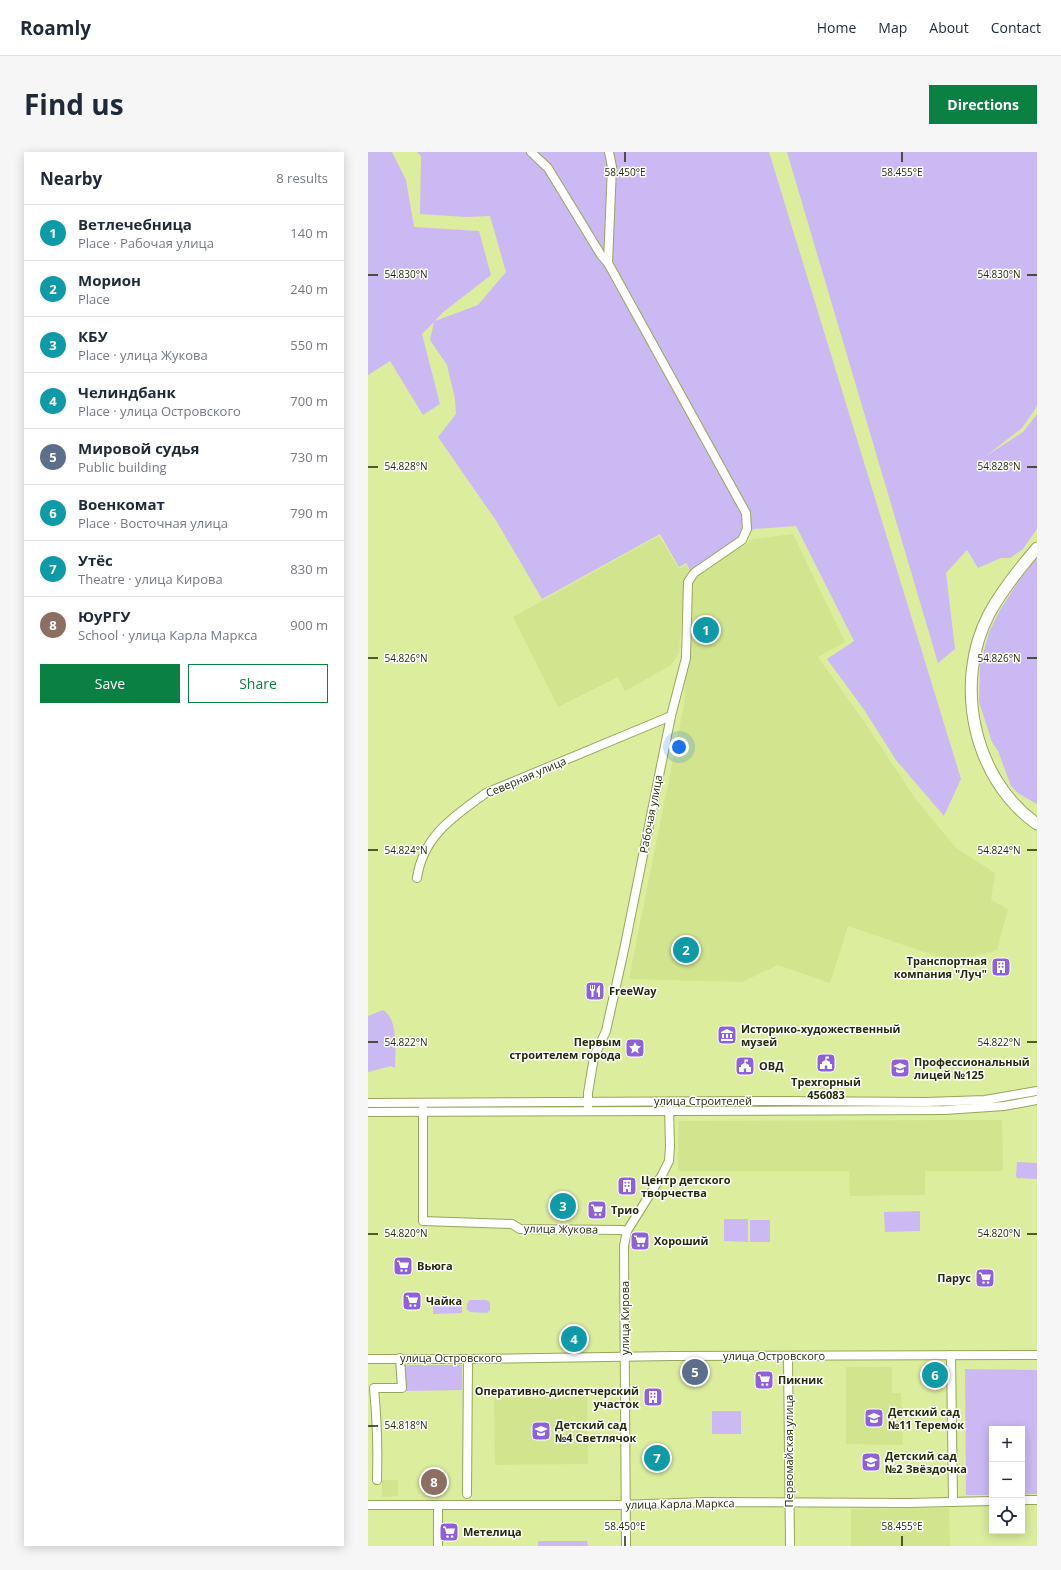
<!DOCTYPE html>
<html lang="en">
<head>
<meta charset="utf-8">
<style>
  body { margin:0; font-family:"Open Sans",sans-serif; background:#f6f6f7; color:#1f2937 }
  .controls { position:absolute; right:12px; bottom:12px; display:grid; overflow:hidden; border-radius:0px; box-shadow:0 2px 10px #0003 }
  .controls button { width:36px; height:36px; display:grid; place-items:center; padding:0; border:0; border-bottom:1px solid #e0e1e3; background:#fff; color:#1f2937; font:20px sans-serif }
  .you { position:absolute; left:311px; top:595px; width:14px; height:14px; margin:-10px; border:3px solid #fff; border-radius:50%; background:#1a73e8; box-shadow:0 0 0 6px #1a73e833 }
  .badge { display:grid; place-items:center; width:26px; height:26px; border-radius:50%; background:#0b8043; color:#fff; font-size:13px; font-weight:700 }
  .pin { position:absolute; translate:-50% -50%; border:2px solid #fff; box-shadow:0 1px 4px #0006 }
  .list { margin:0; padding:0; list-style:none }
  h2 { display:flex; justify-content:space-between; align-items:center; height:52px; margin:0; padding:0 16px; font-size:17px }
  h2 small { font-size:13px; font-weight:400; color:#747a83 }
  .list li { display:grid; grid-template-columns:26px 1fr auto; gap:12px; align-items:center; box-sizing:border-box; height:56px; padding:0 16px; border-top:1px solid #e0e1e3 }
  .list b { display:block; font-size:15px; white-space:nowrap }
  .list p { margin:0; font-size:13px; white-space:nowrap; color:#747a83 }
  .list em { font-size:13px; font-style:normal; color:#747a83 }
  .actions { display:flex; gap:8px; padding:12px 16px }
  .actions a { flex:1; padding:9px 0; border:1px solid #0b8043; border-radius:0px; text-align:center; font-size:14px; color:#0b8043 }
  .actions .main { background:#0b8043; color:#fff }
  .icon { flex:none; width:22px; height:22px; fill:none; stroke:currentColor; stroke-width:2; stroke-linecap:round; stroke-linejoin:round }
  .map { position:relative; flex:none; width:669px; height:1394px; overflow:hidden; border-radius:0px }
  header { display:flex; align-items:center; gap:24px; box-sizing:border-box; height:56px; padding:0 20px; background:#fff; border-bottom:1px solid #e0e1e3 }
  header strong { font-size:19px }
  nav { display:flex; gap:22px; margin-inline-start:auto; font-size:14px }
  .intro { display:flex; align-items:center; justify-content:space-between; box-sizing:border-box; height:96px; padding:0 24px }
  h1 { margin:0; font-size:28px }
  .button { padding:10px 18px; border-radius:0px; background:#0b8043; color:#fff; font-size:14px; font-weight:700 }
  main { display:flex; gap:24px; padding:0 24px }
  aside { flex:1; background:#fff; border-radius:0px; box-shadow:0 2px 10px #0003 }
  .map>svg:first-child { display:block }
  .built { fill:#d2e48d }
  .green { fill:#cbb9f4 }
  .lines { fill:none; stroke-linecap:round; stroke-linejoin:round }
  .minor-casing { stroke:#97a659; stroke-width:10 }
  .major-casing { stroke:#97a659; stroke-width:13 }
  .minor { stroke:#fff; stroke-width:8 }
  .major { stroke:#fff; stroke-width:11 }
  .ticks { fill:none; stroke:#242909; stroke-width:1.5 }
  .labels { text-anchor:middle; stroke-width:3; stroke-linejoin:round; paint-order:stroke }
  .street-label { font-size:11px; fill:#242909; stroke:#fff }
  .poi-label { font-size:11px; font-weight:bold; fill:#242909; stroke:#fff; text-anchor:start }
  .ticks-label { font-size:10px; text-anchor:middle; fill:#242909; stroke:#fff; stroke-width:3; stroke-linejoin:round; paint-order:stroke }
</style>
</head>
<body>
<header>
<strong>Roamly</strong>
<nav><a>Home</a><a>Map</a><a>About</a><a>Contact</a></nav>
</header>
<div class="intro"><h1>Find us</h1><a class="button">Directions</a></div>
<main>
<aside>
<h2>Nearby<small>8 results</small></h2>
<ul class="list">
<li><span class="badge" style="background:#0f9aa8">1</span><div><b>Ветлечебница</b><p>Place · Рабочая улица</p></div><em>140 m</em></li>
<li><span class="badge" style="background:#0f9aa8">2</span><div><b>Морион</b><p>Place</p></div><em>240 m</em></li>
<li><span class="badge" style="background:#0f9aa8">3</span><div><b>КБУ</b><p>Place · улица Жукова</p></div><em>550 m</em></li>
<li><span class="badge" style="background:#0f9aa8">4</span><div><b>Челиндбанк</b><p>Place · улица Островского</p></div><em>700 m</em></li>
<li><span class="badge" style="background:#5c6f8a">5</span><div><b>Мировой судья</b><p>Public building</p></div><em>730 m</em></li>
<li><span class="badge" style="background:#0f9aa8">6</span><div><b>Военкомат</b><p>Place · Восточная улица</p></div><em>790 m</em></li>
<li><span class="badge" style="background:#0f9aa8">7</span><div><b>Утёс</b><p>Theatre · улица Кирова</p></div><em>830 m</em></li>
<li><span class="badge" style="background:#8d6e63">8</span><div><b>ЮуРГУ</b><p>School · улица Карла Маркса</p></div><em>900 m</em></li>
</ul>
<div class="actions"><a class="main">Save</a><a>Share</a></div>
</aside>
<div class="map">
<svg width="669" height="1394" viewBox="0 0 669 1394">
  <rect width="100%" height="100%" fill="#dced9e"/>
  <g class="built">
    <path d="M 425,382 L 477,490 L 450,505 L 497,571 L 549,649 L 588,696 L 627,721 L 623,748 L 640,757 L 629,798 L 586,810 L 480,774 L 462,831 L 410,813 L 374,830 L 261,827 L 316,552 L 324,430 L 331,422 L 385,387 Z"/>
    <path d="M 291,384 L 311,417 L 318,413 L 322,420 L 316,431 L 311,501 L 303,513 L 257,539 L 250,525 L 190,555 L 145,465 Z"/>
    <path d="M 634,968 L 635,1019 L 557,1019 L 557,1043 L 482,1044 L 481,1019 L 310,1019 L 310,969 Z"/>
    <path d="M 478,1215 L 524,1215 L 524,1241 L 533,1241 L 535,1293 L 478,1292 Z"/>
    <path d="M 219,1245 L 220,1312 L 127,1313 L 126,1246 Z"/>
    <path d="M 14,1328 L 30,1328 L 30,1344 L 14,1345 Z"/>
    <path d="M 581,1356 L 582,1394 L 483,1394 L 483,1357 Z"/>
  </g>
  <g class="green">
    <path d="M 0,0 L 24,0 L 38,28 L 46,75 L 111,79 L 123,123 L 74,161 L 67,169 L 110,153 L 138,120 L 122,64 L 98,65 L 52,62 L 53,4 L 49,0 L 401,0 L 593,627 L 576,664 L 528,608 L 497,559 L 459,507 L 486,489 L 428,374 L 386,377 L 322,418 L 318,411 L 311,415 L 292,382 L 174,447 L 129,370 L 70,285 L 88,262 L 87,247 L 79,213 L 62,188 L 66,170 L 54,182 L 72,252 L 55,263 L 22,209 L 0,223 Z"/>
    <path d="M 419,0 L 669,0 L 669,253 L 668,256 L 654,276 L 618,304 L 655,280 L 669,262 L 669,377 L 655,397 L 642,406 L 633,406 L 610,416 L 599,398 L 578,421 L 587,497 L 570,511 Z"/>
    <path d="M 669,405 L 669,652 L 651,642 L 643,634 L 630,599 L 624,590 L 611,550 L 612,513 L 621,480 L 632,458 L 650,430 Z"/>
    <path d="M 15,858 C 31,867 27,900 27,916 L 23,914 L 0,920 L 0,864 Z"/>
    <path d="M 649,1010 L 669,1011 L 669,1027 L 649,1026 L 648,1024 Z"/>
    <path d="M 552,1059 L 552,1079 L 517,1080 L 516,1060 Z"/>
    <path d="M 356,1067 L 380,1067 L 380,1090 L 356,1089 Z"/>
    <rect x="382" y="1068" width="20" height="22"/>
    <path d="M 65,1145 L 94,1145 L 94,1161 L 65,1162 Z"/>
    <path d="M 102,1148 L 118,1148 L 122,1150 L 122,1158 L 119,1161 L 102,1160 C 97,1157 98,1152 102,1148 Z"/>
    <path d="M 35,1213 L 94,1213 L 94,1238 L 37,1239 Z"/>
    <path d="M 597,1217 L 669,1218 L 669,1342 L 654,1342 L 654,1277 L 624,1277 L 624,1343 L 598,1343 Z"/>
    <rect x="344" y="1259" width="29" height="23"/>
    <path d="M 170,1389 L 219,1389 L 220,1394 L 170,1394 Z"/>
  </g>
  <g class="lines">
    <defs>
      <g id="minor">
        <path d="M 163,0 L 180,16 L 233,103 L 240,111 L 378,361 L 379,377 L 374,388 L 326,421 L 320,430 L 318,506 L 303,564 L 256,798 L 238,879 L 226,905 L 220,941 L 220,959"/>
        <path d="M 240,111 L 244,15 L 241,0"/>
        <path d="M 49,726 C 55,684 86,664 118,641 L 303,564"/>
        <path d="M 0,951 L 413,949 L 558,950 L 617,948 L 669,939"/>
        <path d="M 55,956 L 55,1069 L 144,1072 L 152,1077 L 253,1078 L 259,1079"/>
        <path d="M 0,960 L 577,958 L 636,954 L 669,948"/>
        <path d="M 583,1203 L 585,1350"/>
        <path d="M 420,1204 L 422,1394"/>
        <path d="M 0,1207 L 100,1207 L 304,1204 L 669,1203"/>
        <path d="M 9,1328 C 10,1297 9,1267 6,1236 L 34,1236 L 32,1206"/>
        <path d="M 99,1342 L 100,1207"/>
        <path d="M 654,1348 L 669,1348"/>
        <path d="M 0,1353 L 251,1353 L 339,1350 L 540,1351 L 624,1349"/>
        <path d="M 70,1354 L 70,1394"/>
        <path d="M 258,1394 L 256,1094 L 259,1079 L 294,1023 L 301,1009 L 302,995 L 301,955"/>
      </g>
      <path id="major" d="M 669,396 C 651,417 634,438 621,462 C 585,531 605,627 669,672"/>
    </defs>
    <use href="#minor" class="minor-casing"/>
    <use href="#major" class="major-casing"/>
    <use href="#minor" class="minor"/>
    <use href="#major" class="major"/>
  </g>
  <path class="ticks" d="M 257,0 L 257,10M 534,0 L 534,10M 0,123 L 10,123M 659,123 L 669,123M 0,315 L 10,315M 659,315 L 669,315M 0,506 L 10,506M 659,506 L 669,506M 0,698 L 10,698M 659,698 L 669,698M 0,890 L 10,890M 659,890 L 669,890M 0,1082 L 10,1082M 659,1082 L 669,1082M 0,1274 L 10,1274M 257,1384 L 257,1394M 534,1384 L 534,1394"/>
  <defs>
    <symbol id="building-square" viewBox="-11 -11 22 22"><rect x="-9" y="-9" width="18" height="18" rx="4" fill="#8e60d9" stroke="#fff"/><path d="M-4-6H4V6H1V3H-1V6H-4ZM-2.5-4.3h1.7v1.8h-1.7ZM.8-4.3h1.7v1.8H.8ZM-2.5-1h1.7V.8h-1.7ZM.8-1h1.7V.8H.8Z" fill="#fff"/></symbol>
    <symbol id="restaurant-square" viewBox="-11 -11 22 22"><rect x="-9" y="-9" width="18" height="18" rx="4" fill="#8e60d9" stroke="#fff"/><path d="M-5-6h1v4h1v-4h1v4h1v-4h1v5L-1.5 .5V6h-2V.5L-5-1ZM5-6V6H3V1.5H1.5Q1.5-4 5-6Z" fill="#fff"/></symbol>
    <symbol id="museum-square" viewBox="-11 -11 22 22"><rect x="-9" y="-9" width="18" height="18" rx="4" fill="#8e60d9" stroke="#fff"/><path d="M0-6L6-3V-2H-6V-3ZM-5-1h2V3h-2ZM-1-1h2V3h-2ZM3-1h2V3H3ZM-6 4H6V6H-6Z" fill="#fff"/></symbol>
    <symbol id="sight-square" viewBox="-11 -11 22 22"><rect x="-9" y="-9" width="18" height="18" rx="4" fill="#8e60d9" stroke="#fff"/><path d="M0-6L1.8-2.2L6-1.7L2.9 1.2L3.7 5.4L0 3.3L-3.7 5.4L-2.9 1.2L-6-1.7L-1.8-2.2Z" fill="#fff"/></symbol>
    <symbol id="civic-square" viewBox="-11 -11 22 22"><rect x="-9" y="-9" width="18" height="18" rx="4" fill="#8e60d9" stroke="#fff"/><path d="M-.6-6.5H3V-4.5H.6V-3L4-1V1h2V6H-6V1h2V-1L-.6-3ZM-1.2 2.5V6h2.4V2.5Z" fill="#fff"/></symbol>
    <symbol id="university-square" viewBox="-11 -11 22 22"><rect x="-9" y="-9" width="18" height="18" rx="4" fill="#8e60d9" stroke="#fff"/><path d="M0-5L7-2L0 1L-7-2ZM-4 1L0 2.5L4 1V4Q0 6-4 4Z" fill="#fff"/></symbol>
    <symbol id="supermarket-square" viewBox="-11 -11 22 22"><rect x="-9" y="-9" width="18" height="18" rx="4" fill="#8e60d9" stroke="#fff"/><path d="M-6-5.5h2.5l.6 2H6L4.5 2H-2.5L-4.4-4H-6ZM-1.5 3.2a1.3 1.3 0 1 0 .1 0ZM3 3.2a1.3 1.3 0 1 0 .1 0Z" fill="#fff"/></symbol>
    <symbol id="school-square" viewBox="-11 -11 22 22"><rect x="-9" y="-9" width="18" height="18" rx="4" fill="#8e60d9" stroke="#fff"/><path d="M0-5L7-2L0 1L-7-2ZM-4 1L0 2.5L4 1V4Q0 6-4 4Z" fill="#fff"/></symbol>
  </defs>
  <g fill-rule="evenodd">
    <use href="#building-square" x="622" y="804" width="22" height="22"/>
    <use href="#restaurant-square" x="216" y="828" width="22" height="22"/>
    <use href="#museum-square" x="348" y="872" width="22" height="22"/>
    <use href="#sight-square" x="256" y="885" width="22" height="22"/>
    <use href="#civic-square" x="447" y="900" width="22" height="22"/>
    <use href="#civic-square" x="366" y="903" width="22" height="22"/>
    <use href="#university-square" x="521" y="905" width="22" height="22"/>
    <use href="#building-square" x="248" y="1023" width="22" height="22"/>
    <use href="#supermarket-square" x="218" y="1047" width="22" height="22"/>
    <use href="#supermarket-square" x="261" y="1078" width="22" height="22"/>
    <use href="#supermarket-square" x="24" y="1103" width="22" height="22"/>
    <use href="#supermarket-square" x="606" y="1115" width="22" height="22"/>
    <use href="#supermarket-square" x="33" y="1138" width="22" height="22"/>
    <use href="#supermarket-square" x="385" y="1217" width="22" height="22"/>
    <use href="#building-square" x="274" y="1234" width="22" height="22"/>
    <use href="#school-square" x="495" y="1255" width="22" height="22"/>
    <use href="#school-square" x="162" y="1268" width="22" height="22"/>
    <use href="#school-square" x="492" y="1299" width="22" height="22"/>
    <use href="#supermarket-square" x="70" y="1369" width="22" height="22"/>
  </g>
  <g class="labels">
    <g class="street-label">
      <text transform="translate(158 625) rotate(-23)" y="4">Северная улица</text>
      <text transform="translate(283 662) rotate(-79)" y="4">Рабочая улица</text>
      <text x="335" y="953">улица Строителей</text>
      <text transform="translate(193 1077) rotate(1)" y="4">улица Жукова</text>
      <text transform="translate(257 1166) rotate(-90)" y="4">улица Кирова</text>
      <text x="406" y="1208">улица Островского</text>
      <text x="83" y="1210">улица Островского</text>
      <text transform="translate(421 1299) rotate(-90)" y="4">Первомайская улица</text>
      <text transform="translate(312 1352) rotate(-1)" y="4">улица Карла Маркса</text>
    </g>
    <g class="poi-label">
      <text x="619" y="813" text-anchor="end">Транспортная<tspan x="619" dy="13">компания "Луч"</tspan></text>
      <text x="241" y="843">FreeWay</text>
      <text x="373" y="881">Историко-художественный<tspan x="373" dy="13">музей</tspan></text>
      <text x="253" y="894" text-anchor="end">Первым<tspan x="253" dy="13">строителем города</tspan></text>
      <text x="546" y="914">Профессиональный<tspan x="546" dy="13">лицей №125</tspan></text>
      <text x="391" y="918">ОВД</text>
      <text x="458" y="934" text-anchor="middle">Трехгорный<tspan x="458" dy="13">456083</tspan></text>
      <text x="273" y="1032">Центр детского<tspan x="273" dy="13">творчества</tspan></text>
      <text x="243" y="1062">Трио</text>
      <text x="286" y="1093">Хороший</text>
      <text x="49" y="1118">Вьюга</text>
      <text x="603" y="1130" text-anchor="end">Парус</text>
      <text x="58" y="1153">Чайка</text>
      <text x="410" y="1232">Пикник</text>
      <text x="271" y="1243" text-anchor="end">Оперативно-диспетчерский<tspan x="271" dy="13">участок</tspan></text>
      <text x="520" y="1264">Детский сад<tspan x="520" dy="13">№11 Теремок</tspan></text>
      <text x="187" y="1277">Детский сад<tspan x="187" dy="13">№4 Светлячок</tspan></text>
      <text x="517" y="1308">Детский сад<tspan x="517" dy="13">№2 Звёздочка</tspan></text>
      <text x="95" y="1384">Метелица</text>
    </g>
  </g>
  <g class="ticks-label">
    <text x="257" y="24">58.450°E</text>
    <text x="534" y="24">58.455°E</text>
    <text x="38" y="126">54.830°N</text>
    <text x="631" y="126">54.830°N</text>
    <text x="38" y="318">54.828°N</text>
    <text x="631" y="318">54.828°N</text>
    <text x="38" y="510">54.826°N</text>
    <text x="631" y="510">54.826°N</text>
    <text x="38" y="702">54.824°N</text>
    <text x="631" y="702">54.824°N</text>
    <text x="38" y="894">54.822°N</text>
    <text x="631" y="894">54.822°N</text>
    <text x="38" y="1085">54.820°N</text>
    <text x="631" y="1085">54.820°N</text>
    <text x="38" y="1277">54.818°N</text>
    <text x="257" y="1378">58.450°E</text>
    <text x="534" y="1378">58.455°E</text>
  </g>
</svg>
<div class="controls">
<button>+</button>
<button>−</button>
<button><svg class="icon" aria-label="locate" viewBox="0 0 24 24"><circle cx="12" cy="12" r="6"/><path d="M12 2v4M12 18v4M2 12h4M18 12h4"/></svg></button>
</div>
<div class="you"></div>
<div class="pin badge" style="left:338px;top:478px;background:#0f9aa8">1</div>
<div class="pin badge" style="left:318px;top:798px;background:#0f9aa8">2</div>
<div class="pin badge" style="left:195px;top:1054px;background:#0f9aa8">3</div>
<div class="pin badge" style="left:206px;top:1187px;background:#0f9aa8">4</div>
<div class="pin badge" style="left:327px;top:1220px;background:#5c6f8a">5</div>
<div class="pin badge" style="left:567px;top:1223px;background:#0f9aa8">6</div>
<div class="pin badge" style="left:289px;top:1306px;background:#0f9aa8">7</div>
<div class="pin badge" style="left:66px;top:1330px;background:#8d6e63">8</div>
</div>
</main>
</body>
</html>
